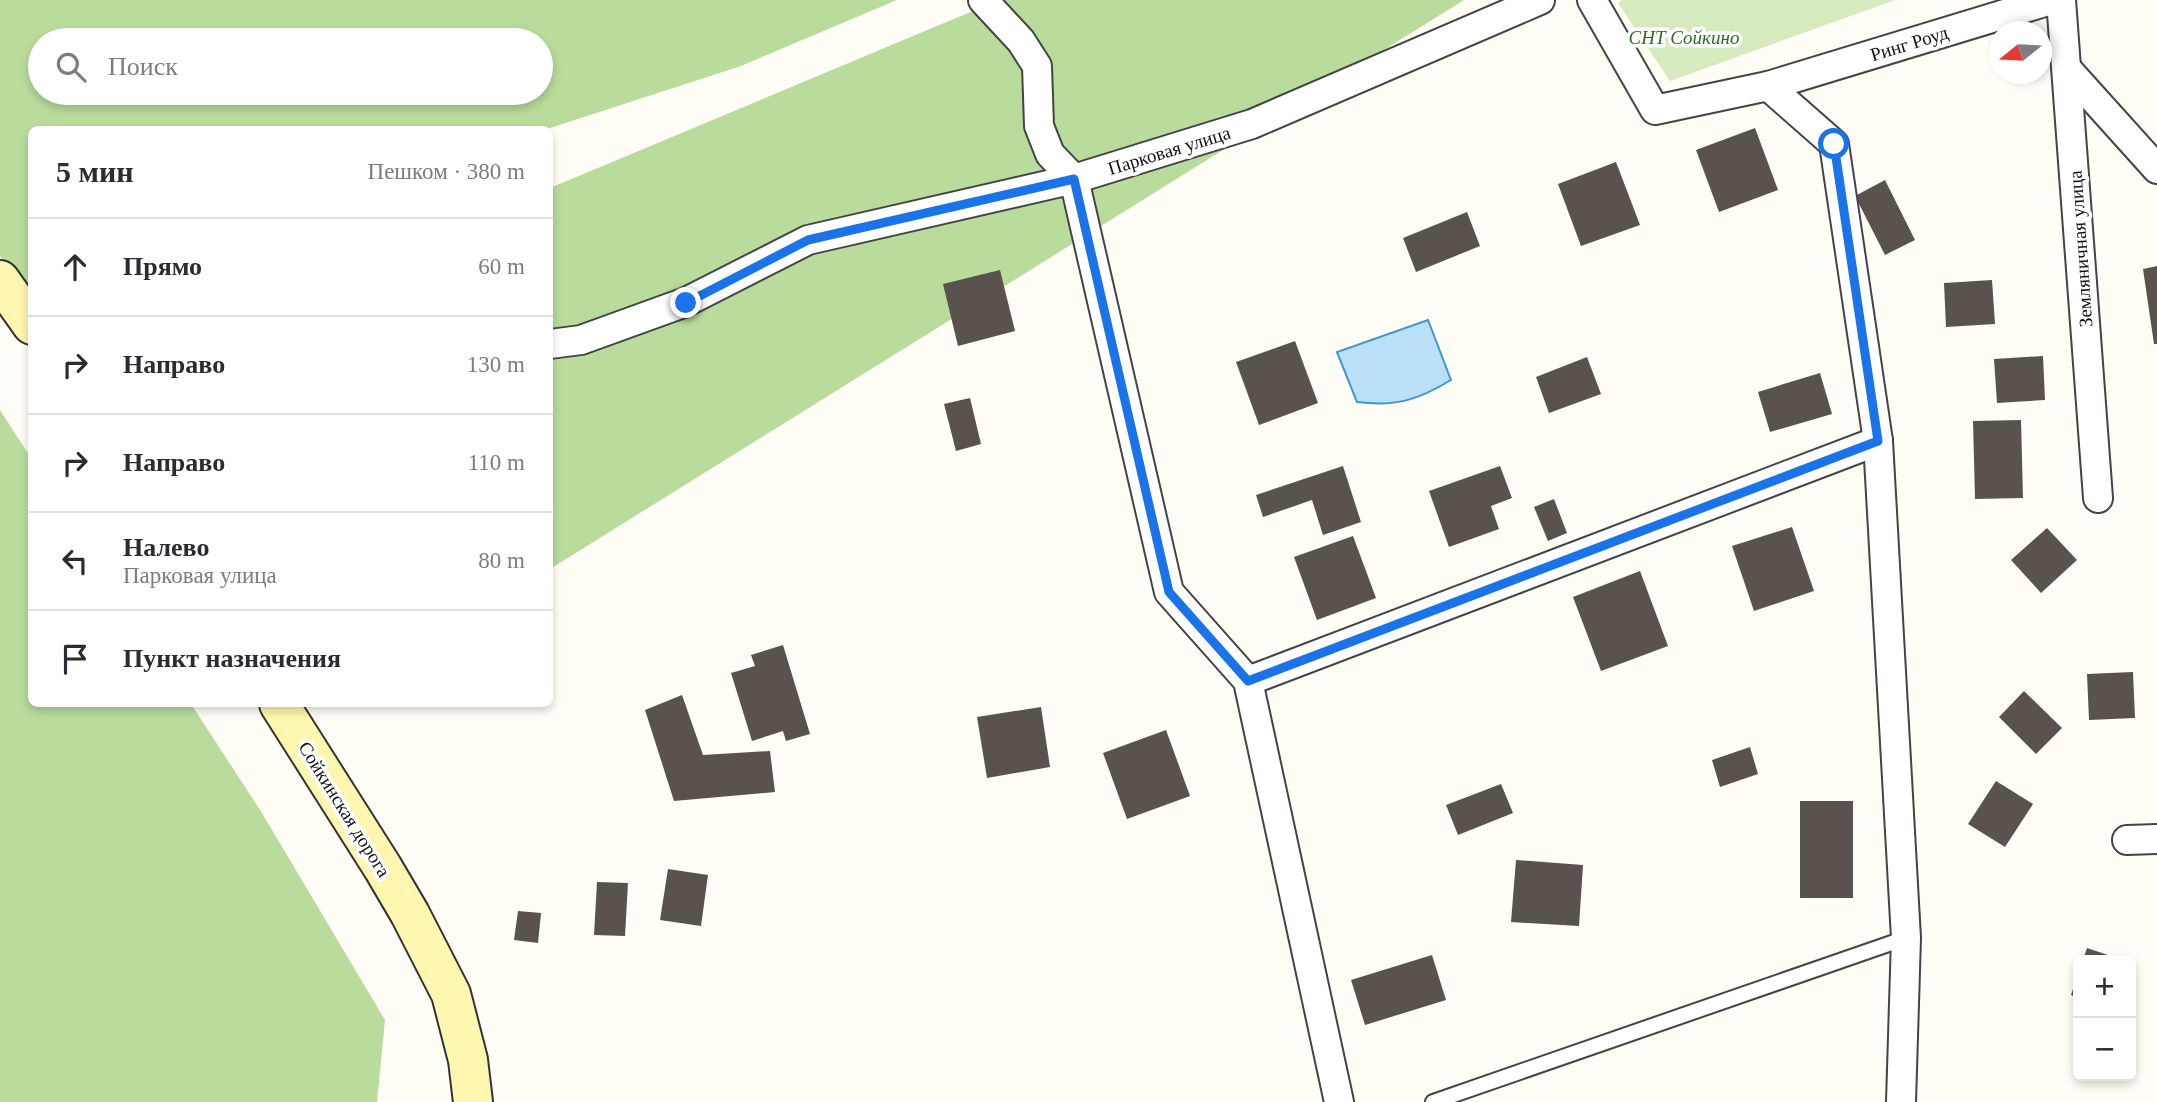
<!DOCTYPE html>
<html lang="ru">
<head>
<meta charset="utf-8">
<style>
  body { margin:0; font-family:Georgia,serif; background:#f7f7f7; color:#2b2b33 }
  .controls { position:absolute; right:21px; bottom:21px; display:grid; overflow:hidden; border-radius:10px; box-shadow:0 4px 10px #0003 }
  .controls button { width:63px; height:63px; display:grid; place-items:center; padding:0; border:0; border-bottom:2px solid #e1e1e2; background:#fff; color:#2b2b33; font:35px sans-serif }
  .compass { position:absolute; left:1989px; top:21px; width:63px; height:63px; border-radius:50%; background:#fff; box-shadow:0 4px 10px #0003; rotate:252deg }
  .stop { position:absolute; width:21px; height:21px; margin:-16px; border:5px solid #1a73e8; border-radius:50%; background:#fff }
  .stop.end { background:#1a73e8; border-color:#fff; box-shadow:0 2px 7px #0008 }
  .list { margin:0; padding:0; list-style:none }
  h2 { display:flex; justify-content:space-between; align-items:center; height:91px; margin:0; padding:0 28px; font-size:30px }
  h2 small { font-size:23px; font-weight:400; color:#7c7c81 }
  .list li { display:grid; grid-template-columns:46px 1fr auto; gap:21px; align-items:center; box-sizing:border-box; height:98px; padding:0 28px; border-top:2px solid #e1e1e2 }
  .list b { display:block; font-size:26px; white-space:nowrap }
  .list p { margin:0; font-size:23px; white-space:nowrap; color:#7c7c81 }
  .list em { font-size:23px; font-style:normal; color:#7c7c81 }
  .icon { flex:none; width:38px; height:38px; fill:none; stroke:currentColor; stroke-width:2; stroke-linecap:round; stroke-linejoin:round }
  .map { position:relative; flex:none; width:2157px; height:1102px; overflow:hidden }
  .search { position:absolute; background:#fff; box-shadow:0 4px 10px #0003; left:28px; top:28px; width:525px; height:77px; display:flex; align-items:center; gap:18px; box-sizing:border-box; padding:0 24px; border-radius:38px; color:#7c7c81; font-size:26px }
  .panel { position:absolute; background:#fff; box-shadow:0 4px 10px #0003; left:28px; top:126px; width:525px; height:581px; border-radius:10px }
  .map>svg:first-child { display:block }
  .green { fill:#d5ebbd }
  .forest { fill:#b9dc9c; fill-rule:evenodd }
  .water { fill:#b9e0f7; stroke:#3f96cf; stroke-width:2 }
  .building { fill:#5a524d }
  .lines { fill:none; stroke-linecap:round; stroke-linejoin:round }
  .service-casing { stroke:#444; stroke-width:18 }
  .minor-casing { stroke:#444; stroke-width:32 }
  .secondary-casing { stroke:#333; stroke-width:42 }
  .service { stroke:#fff; stroke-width:14 }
  .minor { stroke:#fff; stroke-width:28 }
  .secondary { stroke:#fff6b0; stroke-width:38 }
  .route { stroke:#1a73e8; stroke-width:9 }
  .labels { text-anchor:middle; stroke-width:7; stroke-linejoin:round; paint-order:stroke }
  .park-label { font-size:19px; font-style:italic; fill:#2f6b1f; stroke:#fff }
  .street-label { font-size:19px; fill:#111; stroke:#fff }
</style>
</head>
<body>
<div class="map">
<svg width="2157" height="1102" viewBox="0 0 2157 1102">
  <rect width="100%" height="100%" fill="#fffdf5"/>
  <path class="green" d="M 1622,0 L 1895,0 L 1670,81 L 1618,3 Z"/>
  <g class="forest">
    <path d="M 0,0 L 897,0 L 741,66 L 547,129 L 32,130 L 32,298 L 28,299 L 0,256 ZM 40,40 L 541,40 L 541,93 L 40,93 Z"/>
    <path d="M 999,0 L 1464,0 L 550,569 L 550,188 Z"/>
    <path d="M 0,410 L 31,458 L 32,704 L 191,704 L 262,813 L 385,1020 L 377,1102 L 0,1102 Z"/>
  </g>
  <path class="water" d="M 1428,320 L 1451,380 C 1418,400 1396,407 1357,402 L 1337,352 Z"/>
  <g class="building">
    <path d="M 1755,128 L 1778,190 L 1719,212 L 1696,150 Z"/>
    <path d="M 1616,162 L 1640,225 L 1581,246 L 1558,184 Z"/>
    <path d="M 1885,180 L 1915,240 L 1885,255 L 1855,196 Z"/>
    <path d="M 1467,212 L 1480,246 L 1416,272 L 1403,238 Z"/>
    <path d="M 2157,266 L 2157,344 L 2154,344 L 2143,269 Z"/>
    <path d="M 1000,270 L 1015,331 L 958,346 L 943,284 Z"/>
    <path d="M 1992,280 L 1995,324 L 1946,327 L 1944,283 Z"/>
    <path d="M 1295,341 L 1318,403 L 1259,425 L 1236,362 Z"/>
    <path d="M 2043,356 L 2045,400 L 1997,403 L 1994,359 Z"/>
    <path d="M 1587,357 L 1601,394 L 1549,413 L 1536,377 Z"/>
    <path d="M 1820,373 L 1832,414 L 1770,432 L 1758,392 Z"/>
    <path d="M 970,398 L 981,444 L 956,451 L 944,404 Z"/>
    <path d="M 2021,420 L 2023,498 L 1975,499 L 1973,421 Z"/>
    <path d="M 1343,466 L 1361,522 L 1323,535 L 1312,500 L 1263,517 L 1256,495 Z"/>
    <path d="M 1500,466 L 1512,498 L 1491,506 L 1499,529 L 1449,547 L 1429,491 Z"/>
    <path d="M 1554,499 L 1567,533 L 1548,541 L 1534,507 Z"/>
    <path d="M 1792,527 L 1814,591 L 1754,611 L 1732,546 Z"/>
    <path d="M 2047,528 L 2077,560 L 2041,593 L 2011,560 Z"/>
    <path d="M 1353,536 L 1376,598 L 1317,620 L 1294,557 Z"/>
    <path d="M 1640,571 L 1668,646 L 1601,671 L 1573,597 Z"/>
    <path d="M 783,645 L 810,734 L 786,741 L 783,731 L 752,741 L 731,673 L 755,666 L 751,655 Z"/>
    <path d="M 2133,672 L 2135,718 L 2089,720 L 2087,674 Z"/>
    <path d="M 2024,691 L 2062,728 L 2036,754 L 1999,717 Z"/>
    <path d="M 682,695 L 703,755 L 770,751 L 775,792 L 674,801 L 645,710 Z"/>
    <path d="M 1041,707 L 1050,767 L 987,778 L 977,717 Z"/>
    <path d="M 1166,730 L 1190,796 L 1127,819 L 1103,753 Z"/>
    <path d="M 1750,747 L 1758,774 L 1720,787 L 1712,760 Z"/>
    <path d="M 1996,781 L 2033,804 L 2005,847 L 1968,824 Z"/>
    <path d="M 1501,784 L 1513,813 L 1458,835 L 1446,805 Z"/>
    <rect x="1800" y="801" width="53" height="97"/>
    <path d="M 1516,860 L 1583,865 L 1579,926 L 1511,922 Z"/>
    <path d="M 668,869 L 708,875 L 701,926 L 660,920 Z"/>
    <path d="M 597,882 L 628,883 L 625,936 L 594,935 Z"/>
    <path d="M 518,911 L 541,913 L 538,943 L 514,940 Z"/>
    <path d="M 2087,948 L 2123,960 L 2083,960 Z"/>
    <path d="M 1432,955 L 1446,1000 L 1365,1025 L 1351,980 Z"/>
    <path d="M 2078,974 L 2078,998 L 2071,995 Z"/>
  </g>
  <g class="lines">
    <defs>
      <path id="service" d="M 1433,1102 L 1906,938"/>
      <g id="minor">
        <path d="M 983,0 L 1021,41 L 1037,66 L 1039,126 L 1050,154 L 1074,179 L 1169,592 L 1248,681 L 1339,1102"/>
        <path d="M 1592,0 L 1655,110 L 1768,86 L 1834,144 L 1878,441 L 1906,938 L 1901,1102"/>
        <path d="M 2061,0 L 2098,498"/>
        <path d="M 2067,69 L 2157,169"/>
        <path d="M 1768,86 L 2051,0"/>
        <path d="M 550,344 L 581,340 L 686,302 L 808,240 L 1074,179 L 1252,124 L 1540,0"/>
        <path d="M 1248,681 L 1878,441"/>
        <path d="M 2127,840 L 2157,839"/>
      </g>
      <g id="secondary">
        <path d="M 0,280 L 32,325"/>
        <path d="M 279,704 L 383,868 L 410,914 L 451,994 L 468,1060 L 473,1102"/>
      </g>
    </defs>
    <use href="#service" class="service-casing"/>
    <use href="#minor" class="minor-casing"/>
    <use href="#secondary" class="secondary-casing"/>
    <use href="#service" class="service"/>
    <use href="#minor" class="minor"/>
    <use href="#secondary" class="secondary"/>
  </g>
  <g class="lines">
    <path class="route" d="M 686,303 L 808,240 L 1074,179 L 1169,592 L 1248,681 L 1878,441 L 1834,144"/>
  </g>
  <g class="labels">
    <g class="park-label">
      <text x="1684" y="44">СНТ Сойкино</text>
    </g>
    <g class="street-label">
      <text transform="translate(1909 43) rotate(-17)" y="7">Ринг Роуд</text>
      <text transform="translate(1169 150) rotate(-17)" y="7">Парковая улица</text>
      <text transform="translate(2080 249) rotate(-94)" y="7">Земляничная улица</text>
      <text transform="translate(345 809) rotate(58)" y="7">Сойкинская дорога</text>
    </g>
  </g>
</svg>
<div class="controls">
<button>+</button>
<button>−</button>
</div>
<svg class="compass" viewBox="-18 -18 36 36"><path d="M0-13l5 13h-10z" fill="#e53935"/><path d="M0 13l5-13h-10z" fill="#7c7c81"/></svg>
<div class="stop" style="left:1834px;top:144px"></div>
<div class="stop end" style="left:686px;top:303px"></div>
<div class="search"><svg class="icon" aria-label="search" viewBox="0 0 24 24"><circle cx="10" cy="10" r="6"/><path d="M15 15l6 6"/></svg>Поиск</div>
<section class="panel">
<h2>5 мин<small>Пешком · 380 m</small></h2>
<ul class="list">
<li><svg class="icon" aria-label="ahead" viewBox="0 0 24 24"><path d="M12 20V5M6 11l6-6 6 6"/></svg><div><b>Прямо</b></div><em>60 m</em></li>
<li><svg class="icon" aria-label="right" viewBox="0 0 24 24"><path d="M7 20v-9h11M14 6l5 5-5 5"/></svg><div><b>Направо</b></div><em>130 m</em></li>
<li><svg class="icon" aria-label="right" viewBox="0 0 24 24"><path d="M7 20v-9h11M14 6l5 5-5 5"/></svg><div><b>Направо</b></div><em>110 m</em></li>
<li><svg class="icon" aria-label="left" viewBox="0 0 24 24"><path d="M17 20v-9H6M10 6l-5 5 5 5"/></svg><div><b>Налево</b><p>Парковая улица</p></div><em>80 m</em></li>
<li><svg class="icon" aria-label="arrive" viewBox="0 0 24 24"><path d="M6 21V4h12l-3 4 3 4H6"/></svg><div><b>Пункт назначения</b></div></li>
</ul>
</section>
</div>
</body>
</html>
